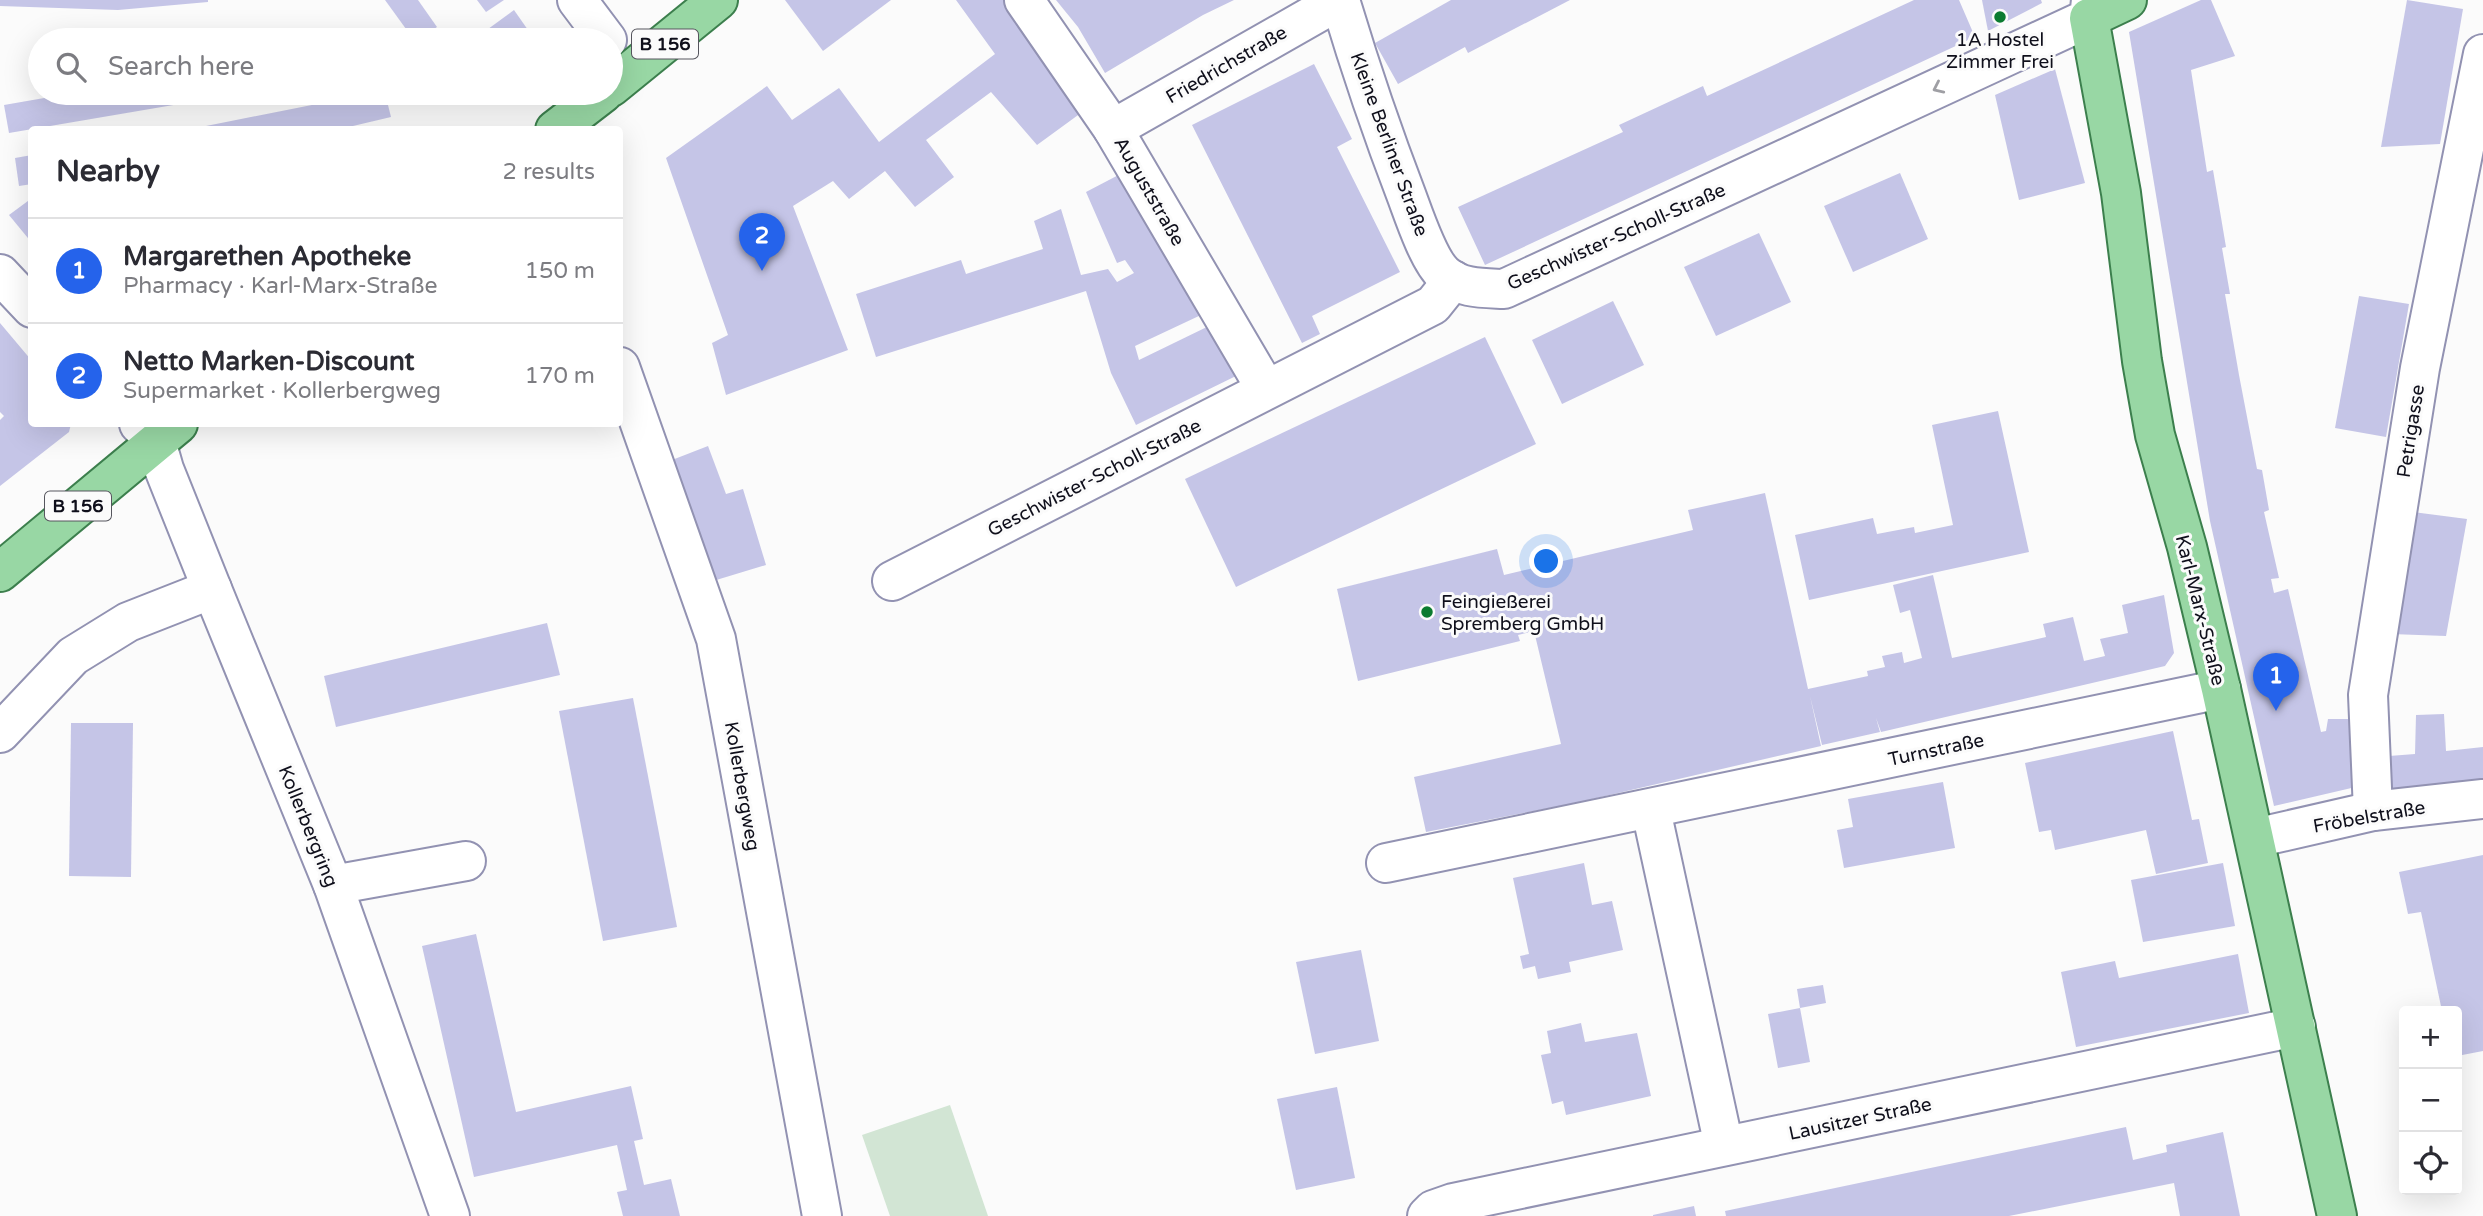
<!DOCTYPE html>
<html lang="en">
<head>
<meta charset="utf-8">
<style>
  body { margin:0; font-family:"Varela Round",sans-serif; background:#f7f7f7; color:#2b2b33 }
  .controls { position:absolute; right:21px; bottom:21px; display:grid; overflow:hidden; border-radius:7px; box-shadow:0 7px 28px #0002 }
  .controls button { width:63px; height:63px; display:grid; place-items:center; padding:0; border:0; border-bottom:2px solid #e1e1e2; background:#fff; color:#2b2b33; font:35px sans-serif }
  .you { position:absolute; left:1547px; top:562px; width:24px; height:24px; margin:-18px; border:5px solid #fff; border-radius:50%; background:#1a73e8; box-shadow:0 0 0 10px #1a73e833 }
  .badge { display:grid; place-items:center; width:46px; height:46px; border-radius:50%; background:#2563eb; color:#fff; font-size:23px; font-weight:700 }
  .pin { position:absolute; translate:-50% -58px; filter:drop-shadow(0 2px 4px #0008) }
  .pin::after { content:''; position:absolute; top:37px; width:24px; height:21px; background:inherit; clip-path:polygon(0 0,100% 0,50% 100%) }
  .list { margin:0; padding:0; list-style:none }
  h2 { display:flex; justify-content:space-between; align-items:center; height:91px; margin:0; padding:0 28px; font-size:30px }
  h2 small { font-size:23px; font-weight:400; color:#7c7c81 }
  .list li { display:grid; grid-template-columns:46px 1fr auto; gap:21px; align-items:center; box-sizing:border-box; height:105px; padding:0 28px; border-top:2px solid #e1e1e2 }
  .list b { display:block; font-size:26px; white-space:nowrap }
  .list p { margin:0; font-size:23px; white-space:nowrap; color:#7c7c81 }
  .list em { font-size:23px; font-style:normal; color:#7c7c81 }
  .icon { flex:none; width:38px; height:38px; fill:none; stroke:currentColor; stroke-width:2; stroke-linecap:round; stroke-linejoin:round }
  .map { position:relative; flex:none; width:2483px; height:1216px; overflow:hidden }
  .search { position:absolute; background:#fff; box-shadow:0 7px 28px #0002; left:28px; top:28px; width:595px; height:77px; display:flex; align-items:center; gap:18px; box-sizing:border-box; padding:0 24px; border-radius:38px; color:#7c7c81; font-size:26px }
  .panel { position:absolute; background:#fff; box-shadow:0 7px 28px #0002; left:28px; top:126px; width:595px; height:301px; border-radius:7px }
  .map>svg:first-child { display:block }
  .green { fill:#d2e5d4 }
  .building { fill:#c5c5e7 }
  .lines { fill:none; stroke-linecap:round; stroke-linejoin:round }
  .minor-casing { stroke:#9292b2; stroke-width:42 }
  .major-casing { stroke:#3c7f4d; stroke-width:42 }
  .minor { stroke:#fff; stroke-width:38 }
  .major { stroke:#98d7a4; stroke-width:38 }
  .oneway { stroke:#9f9fa4 }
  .poi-dot { fill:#0b7b30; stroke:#fbfbfb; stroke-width:2.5 }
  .labels { text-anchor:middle; stroke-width:6; stroke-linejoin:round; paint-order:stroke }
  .shield { fill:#fbfbfb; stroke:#56565e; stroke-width:2 }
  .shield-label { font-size:18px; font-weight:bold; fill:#0f0f1b }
  .poi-label { font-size:19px; fill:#0f0f1b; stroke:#fbfbfb }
  .street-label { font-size:19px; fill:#0f0f1b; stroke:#fbfbfb }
</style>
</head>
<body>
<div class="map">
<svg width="2483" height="1216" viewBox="0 0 2483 1216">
  <rect width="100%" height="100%" fill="#fbfbfb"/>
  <path class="green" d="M 950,1105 L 988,1216 L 890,1216 L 862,1135 Z"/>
  <g class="building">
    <path d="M 0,0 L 208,0 L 208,2 L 118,10 L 0,6 Z"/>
    <path d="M 385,0 L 418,0 L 437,27 L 418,40 L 414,40 Z"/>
    <path d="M 477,0 L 504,0 L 486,12 Z"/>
    <path d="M 785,0 L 891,0 L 823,51 Z"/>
    <path d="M 956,0 L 1005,0 L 1085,110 L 1037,145 L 991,92 L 926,140 L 954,177 L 915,207 L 885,171 L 849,199 L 833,181 L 793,206 L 848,350 L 726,395 L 712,343 L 728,335 L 666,158 L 767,86 L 792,120 L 839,88 L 879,142 L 995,54 Z"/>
    <path d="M 1056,0 L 1234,0 L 1203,15 L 1105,73 L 1078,27 Z"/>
    <path d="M 1451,0 L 1570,0 L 1468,53 L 1465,47 L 1398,84 L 1375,43 Z"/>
    <path d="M 1914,0 L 1959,0 L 1975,37 L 1485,265 L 1458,207 L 1623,132 L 1619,125 L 1703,86 L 1707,96 Z"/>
    <path d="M 1982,0 L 2041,0 L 2042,3 L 1988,31 Z"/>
    <path d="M 2201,0 L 2211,0 L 2235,56 L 2191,70 L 2207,172 L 2213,170 L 2226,247 L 2222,248 L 2230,294 L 2225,294 L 2239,375 L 2257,469 L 2262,470 L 2269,510 L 2264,512 L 2279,578 L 2271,579 L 2274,593 L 2288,589 L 2321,732 L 2326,731 L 2328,719 L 2360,719 L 2360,786 L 2274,806 L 2210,521 L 2129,32 Z"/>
    <path d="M 2407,0 L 2463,9 L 2440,144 L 2381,147 Z"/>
    <path d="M 514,10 L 535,40 L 473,40 Z"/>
    <path d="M 1314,64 L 1352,139 L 1337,147 L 1400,272 L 1312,316 L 1320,334 L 1302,343 L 1192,125 Z"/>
    <path d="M 2055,69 L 2085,183 L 2019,200 L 1995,95 Z"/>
    <path d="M 73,93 L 238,93 L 238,94 L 9,133 L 4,105 Z"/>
    <path d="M 340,93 L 385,93 L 391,117 L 336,130 L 186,130 L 342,99 Z"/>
    <path d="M 32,155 L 32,184 L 19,186 L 15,158 Z"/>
    <path d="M 1130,169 L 1201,315 L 1135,346 L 1139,360 L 1213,324 L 1238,375 L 1136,425 L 1111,373 L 1086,291 L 876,357 L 856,294 L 961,260 L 966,274 L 1043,249 L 1034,221 L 1061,209 L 1081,275 L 1108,269 L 1117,282 L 1134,273 L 1125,260 L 1117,263 L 1086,192 Z"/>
    <path d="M 1900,173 L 1928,239 L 1853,272 L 1824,206 Z"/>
    <path d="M 32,198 L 32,243 L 9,215 Z"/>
    <path d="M 1759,233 L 1791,302 L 1716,336 L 1684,267 Z"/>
    <path d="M 2359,296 L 2409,304 L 2386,437 L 2335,428 Z"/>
    <path d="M 1613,301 L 1644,365 L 1562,404 L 1532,340 Z"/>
    <path d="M 0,323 L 32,361 L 32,424 L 71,424 L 69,432 L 0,486 L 0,420 L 4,416 L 0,412 Z"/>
    <path d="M 1485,337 L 1536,444 L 1236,587 L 1185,479 Z"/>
    <path d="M 1998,411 L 2029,552 L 1809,600 L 1795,535 L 1873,518 L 1877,534 L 1914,527 L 1915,533 L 1953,525 L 1932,425 Z"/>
    <path d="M 708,446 L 726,494 L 743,489 L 766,565 L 713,581 L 690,505 L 672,460 Z"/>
    <path d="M 1765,493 L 1808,689 L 1868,676 L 1867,671 L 1885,667 L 1882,656 L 1902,652 L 1904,663 L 1922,658 L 1910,610 L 1900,613 L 1893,585 L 1933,575 L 1952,658 L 2046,637 L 2043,624 L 2073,617 L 2084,661 L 2105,656 L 2100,639 L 2128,633 L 2122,605 L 2164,595 L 2174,653 L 2165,666 L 1881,732 L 1876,718 L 1880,732 L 1822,745 L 1810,696 L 1821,746 L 1575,803 L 1426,832 L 1414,777 L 1561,744 L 1534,631 L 1518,635 L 1520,641 L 1358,681 L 1337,589 L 1497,549 L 1504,575 L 1693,530 L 1688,510 Z"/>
    <path d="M 2413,512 L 2467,519 L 2446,636 L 2391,634 Z"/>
    <path d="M 547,623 L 560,675 L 336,727 L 324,676 Z"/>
    <path d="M 633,698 L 677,927 L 603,941 L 559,711 Z"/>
    <path d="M 2444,714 L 2446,751 L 2483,747 L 2483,779 L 2378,790 L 2376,757 L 2415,754 L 2416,715 Z"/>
    <path d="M 71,723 L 133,723 L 131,877 L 69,876 Z"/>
    <path d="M 2173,731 L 2192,820 L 2199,819 L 2208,863 L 2156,874 L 2146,830 L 2055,850 L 2051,830 L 2039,832 L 2025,763 Z"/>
    <path d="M 1943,782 L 1955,848 L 1844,868 L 1837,830 L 1853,827 L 1848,799 Z"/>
    <path d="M 2483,855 L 2483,1051 L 2457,1056 L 2457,1011 L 2442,1011 L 2421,912 L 2408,914 L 2399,872 Z"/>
    <path d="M 1584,863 L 1592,905 L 1612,901 L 1623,950 L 1569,962 L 1571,972 L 1538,979 L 1535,966 L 1523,969 L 1520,956 L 1529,954 L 1513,878 Z"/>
    <path d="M 2223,863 L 2235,926 L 2143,942 L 2131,880 Z"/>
    <path d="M 476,934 L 516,1112 L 631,1086 L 643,1139 L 634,1141 L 644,1185 L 671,1179 L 680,1216 L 623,1216 L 617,1192 L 627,1190 L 617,1145 L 474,1177 L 422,946 Z"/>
    <path d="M 1361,950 L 1379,1041 L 1315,1054 L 1296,962 Z"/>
    <path d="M 2238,954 L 2249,1013 L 2076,1047 L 2061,972 L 2115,961 L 2119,978 Z"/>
    <path d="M 1823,985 L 1826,1003 L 1800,1008 L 1810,1062 L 1778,1068 L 1768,1014 L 1800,1008 L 1797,989 Z"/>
    <path d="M 1581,1023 L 1585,1042 L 1637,1033 L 1651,1096 L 1566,1115 L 1563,1101 L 1552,1104 L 1541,1055 L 1551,1053 L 1547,1031 Z"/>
    <path d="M 1337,1087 L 1355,1178 L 1296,1190 L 1277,1099 Z"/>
    <path d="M 2126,1127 L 2133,1160 L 2167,1152 L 2166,1145 L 2223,1132 L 2240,1216 L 2180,1216 L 2174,1183 L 2009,1216 L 1726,1216 L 1725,1211 Z"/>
    <path d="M 1694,1206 L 1696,1216 L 1653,1216 L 1653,1215 Z"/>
  </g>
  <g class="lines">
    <defs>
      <g id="minor">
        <path d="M 577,0 L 607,40"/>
        <path d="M 1024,0 L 1113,129 L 1266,389"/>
        <path d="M 1340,0 C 1360,67 1382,132 1407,197 C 1414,216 1429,261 1444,274 C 1460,289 1484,288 1504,289 L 2089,18 L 2091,0"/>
        <path d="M 1113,129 L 1340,0"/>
        <path d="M 0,274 L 32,308"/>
        <path d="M 620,367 L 716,639 L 822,1216"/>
        <path d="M 139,424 L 156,441 L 164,469 L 212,589 L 333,885 L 450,1216"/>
        <path d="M 892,581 L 1433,305 L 1453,280"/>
        <path d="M 0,733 L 73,656 L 128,622 L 212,589"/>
        <path d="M 1651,810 L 1724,1146"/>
        <path d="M 2373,811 L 2368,695 L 2420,368 L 2483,54"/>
        <path d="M 2255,838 L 2373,811 L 2483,799"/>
        <path d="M 1386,863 L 2221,689"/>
        <path d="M 333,885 L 466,861"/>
        <path d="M 1427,1216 L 1433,1210 L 1453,1203 L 2296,1027"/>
      </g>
      <g id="major">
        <path d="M 2127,0 L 2089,18 L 2121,193 L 2142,361 L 2155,435 L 2187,547 L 2221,689 L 2337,1216"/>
        <path d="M 611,87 L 718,0"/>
        <path d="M 555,130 L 603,93"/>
        <path d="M 0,572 L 178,424"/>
      </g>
    </defs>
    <use href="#minor" class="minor-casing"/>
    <use href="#major" class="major-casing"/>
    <use href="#minor" class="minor"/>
    <use href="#major" class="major"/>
  </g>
  <defs><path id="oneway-chevron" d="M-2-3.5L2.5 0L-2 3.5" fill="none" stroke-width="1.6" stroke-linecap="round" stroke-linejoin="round" transform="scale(1.75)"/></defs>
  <use class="oneway" href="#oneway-chevron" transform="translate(1938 88) rotate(155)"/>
  <g class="poi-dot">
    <circle cx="2000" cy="17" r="7"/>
    <circle cx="1427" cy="612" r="7"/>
  </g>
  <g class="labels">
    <g class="shield">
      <rect x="632" y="29.5" width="66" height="29" rx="5"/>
      <rect x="45" y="491.5" width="66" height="29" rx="5"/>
    </g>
    <g class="shield-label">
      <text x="665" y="50">B 156</text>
      <text x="78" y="512">B 156</text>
    </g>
    <g class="poi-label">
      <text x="2000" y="46">1A Hostel<tspan x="2000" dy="22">Zimmer Frei</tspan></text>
      <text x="1441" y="608" text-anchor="start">Feingießerei<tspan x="1441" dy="22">Spremberg GmbH</tspan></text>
    </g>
    <g class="street-label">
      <text transform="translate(1226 64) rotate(-30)" y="7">Friedrichstraße</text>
      <text transform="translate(1390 144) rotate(70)" y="7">Kleine Berliner Straße</text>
      <text transform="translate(1150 191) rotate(60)" y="7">Auguststraße</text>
      <text transform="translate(1616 236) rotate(-24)" y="7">Geschwister-Scholl-Straße</text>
      <text transform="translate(2410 431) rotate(-81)" y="7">Petrigasse</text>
      <text transform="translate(1094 477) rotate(-27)" y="7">Geschwister-Scholl-Straße</text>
      <text transform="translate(2201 610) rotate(76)" y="7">Karl-Marx-Straße</text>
      <text transform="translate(1936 749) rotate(-12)" y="7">Turnstraße</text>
      <text transform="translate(743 786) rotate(80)" y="7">Kollerbergweg</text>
      <text transform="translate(2369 816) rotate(-10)" y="7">Fröbelstraße</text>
      <text transform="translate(309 826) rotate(68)" y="7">Kollerbergring</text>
      <text transform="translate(1860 1118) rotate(-12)" y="7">Lausitzer Straße</text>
    </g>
  </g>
</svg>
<div class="controls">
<button>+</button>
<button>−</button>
<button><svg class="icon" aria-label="locate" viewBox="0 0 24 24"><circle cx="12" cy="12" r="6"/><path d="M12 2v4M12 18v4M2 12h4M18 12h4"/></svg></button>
</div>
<div class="you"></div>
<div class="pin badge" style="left:2276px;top:711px">1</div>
<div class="pin badge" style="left:762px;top:271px">2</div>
<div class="search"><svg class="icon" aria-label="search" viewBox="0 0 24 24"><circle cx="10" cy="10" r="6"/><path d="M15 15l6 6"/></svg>Search here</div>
<section class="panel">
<h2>Nearby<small>2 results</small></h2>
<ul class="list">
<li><span class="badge">1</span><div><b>Margarethen Apotheke</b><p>Pharmacy · Karl-Marx-Straße</p></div><em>150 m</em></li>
<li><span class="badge">2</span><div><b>Netto Marken-Discount</b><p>Supermarket · Kollerbergweg</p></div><em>170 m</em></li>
</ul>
</section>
</div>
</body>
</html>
